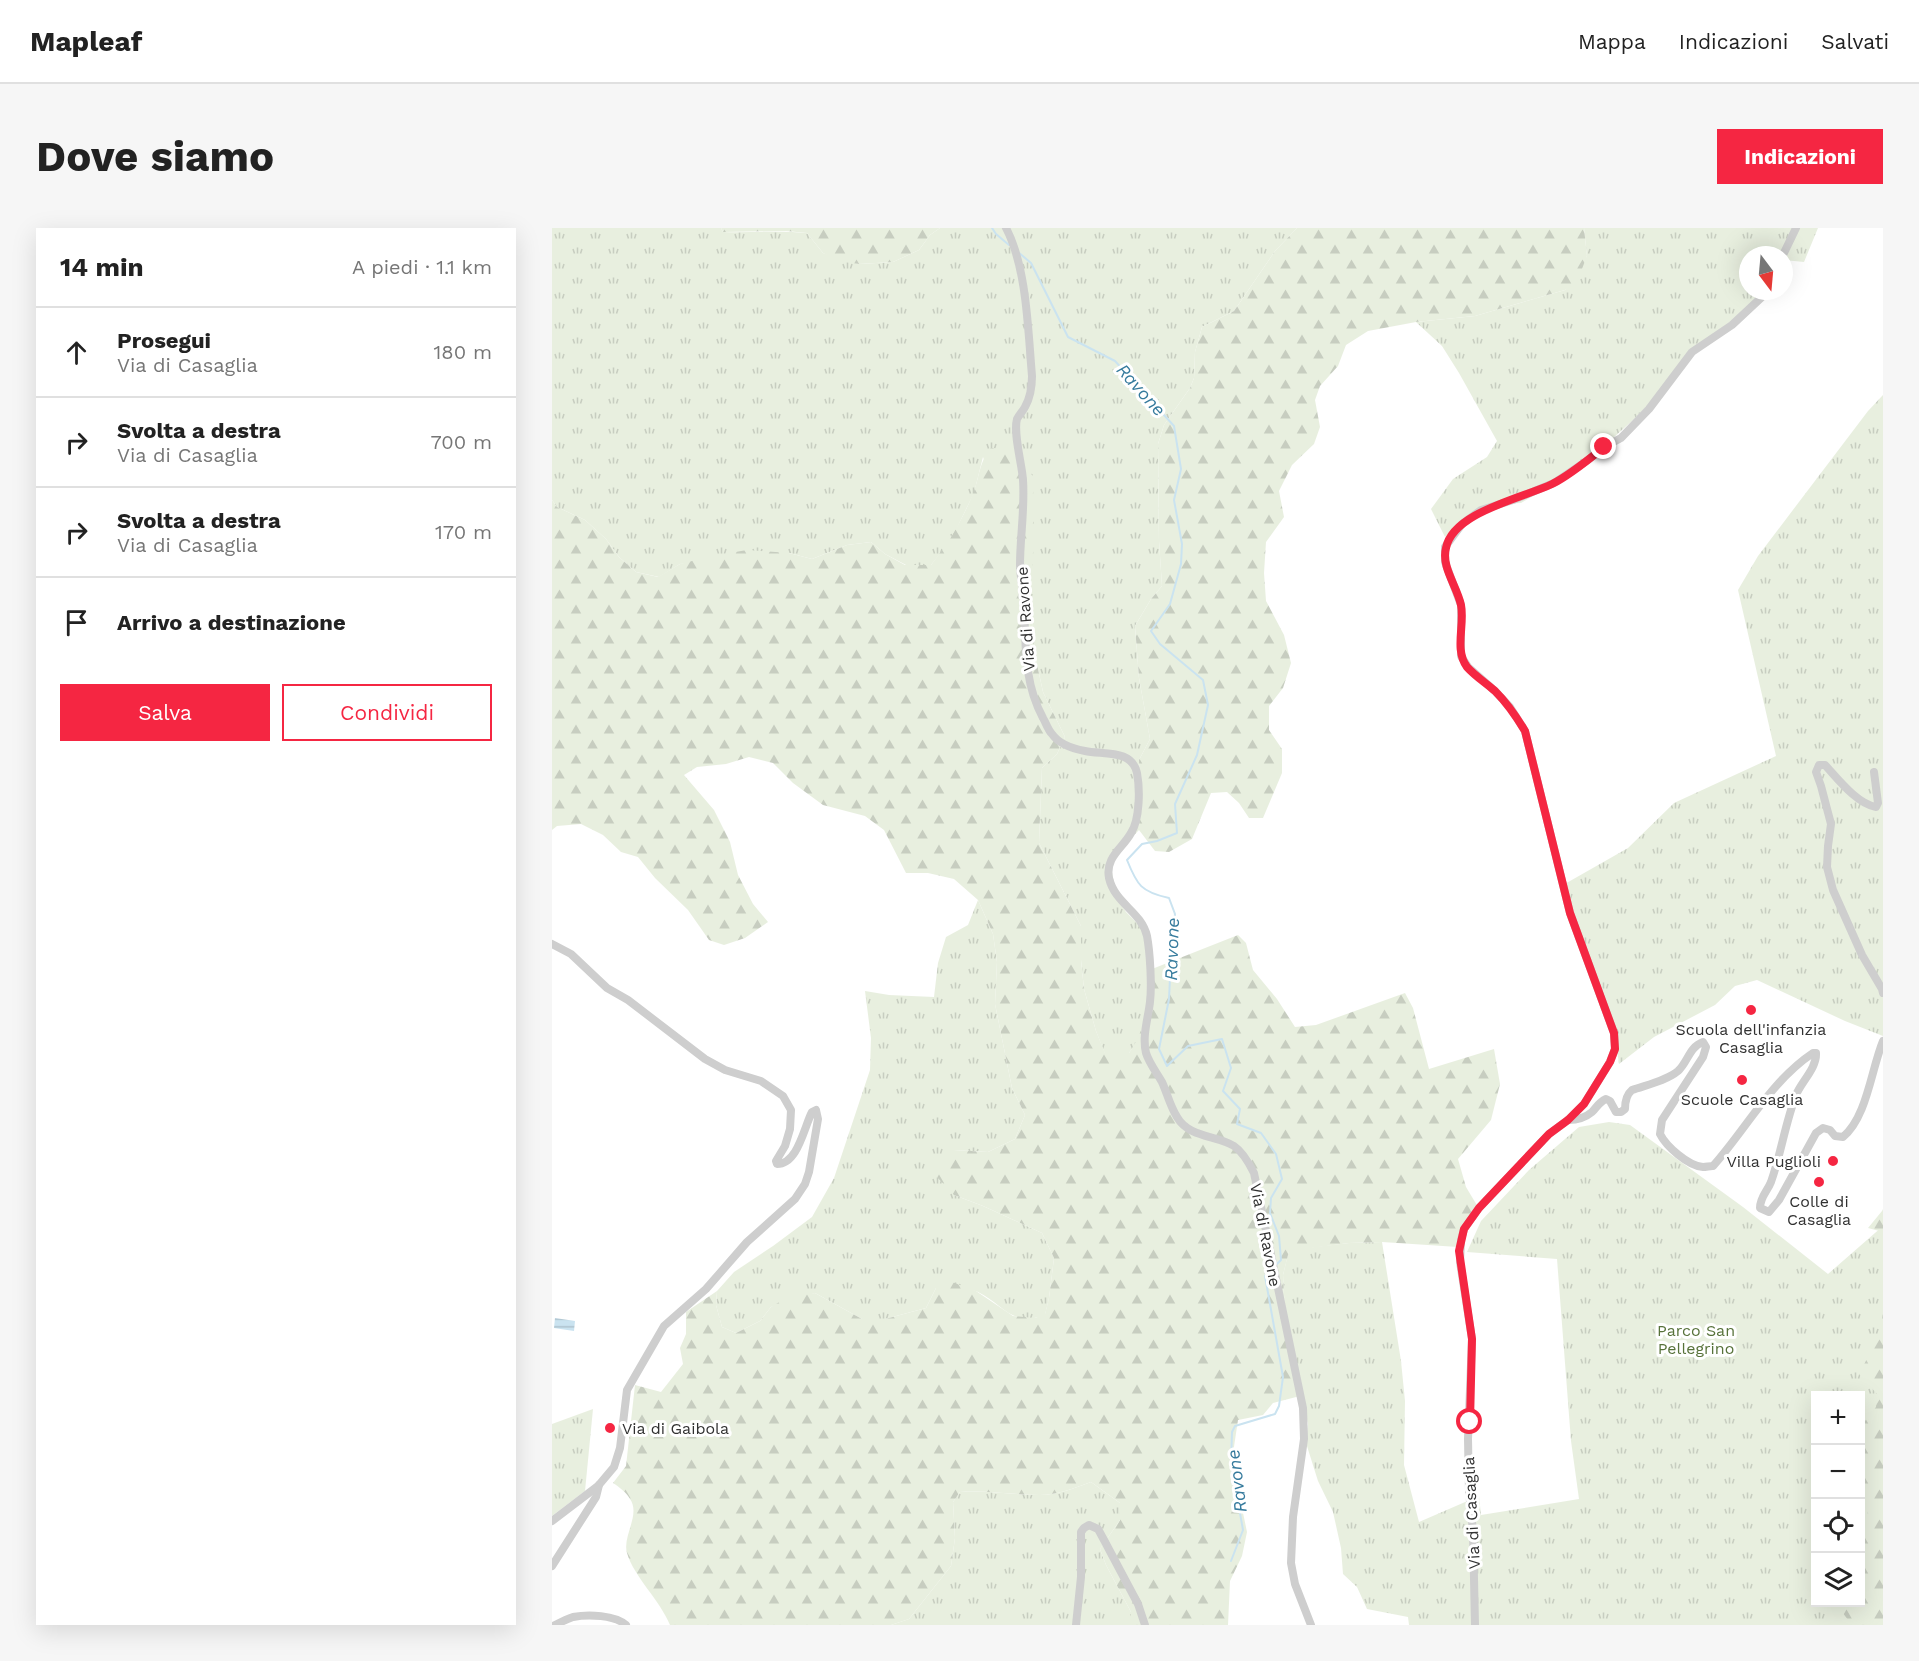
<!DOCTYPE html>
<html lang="it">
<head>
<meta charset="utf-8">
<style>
  body { margin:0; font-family:"Work Sans",sans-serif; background:#f6f6f6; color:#222 }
  .controls { position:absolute; right:18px; bottom:18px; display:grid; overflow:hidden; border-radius:0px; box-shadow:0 6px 24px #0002 }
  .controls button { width:54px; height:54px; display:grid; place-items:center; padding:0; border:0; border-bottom:2px solid #e0e0e0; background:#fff; color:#222; font:30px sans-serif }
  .compass { position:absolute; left:1187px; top:18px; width:54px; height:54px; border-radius:50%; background:#fff; box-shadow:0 6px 24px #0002; rotate:164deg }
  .stop { position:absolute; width:18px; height:18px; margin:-14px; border:4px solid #f52642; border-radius:50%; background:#fff }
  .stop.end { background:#f52642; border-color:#fff; box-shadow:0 2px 6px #0008 }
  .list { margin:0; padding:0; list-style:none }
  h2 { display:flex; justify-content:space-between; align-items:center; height:78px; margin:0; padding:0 24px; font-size:26px }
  h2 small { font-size:20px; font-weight:400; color:#767676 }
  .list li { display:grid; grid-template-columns:39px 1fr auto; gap:18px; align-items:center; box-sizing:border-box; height:90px; padding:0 24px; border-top:2px solid #e0e0e0 }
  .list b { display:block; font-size:22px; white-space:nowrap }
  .list p { margin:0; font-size:20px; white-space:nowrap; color:#767676 }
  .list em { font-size:20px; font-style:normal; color:#767676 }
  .actions { display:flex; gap:12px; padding:18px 24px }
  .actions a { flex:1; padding:14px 0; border:2px solid #f52642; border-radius:0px; text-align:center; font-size:21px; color:#f52642 }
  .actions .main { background:#f52642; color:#fff }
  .icon { flex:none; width:33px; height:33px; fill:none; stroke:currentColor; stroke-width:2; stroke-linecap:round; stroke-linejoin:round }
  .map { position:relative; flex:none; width:1331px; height:1397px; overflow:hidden; border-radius:0px }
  header { display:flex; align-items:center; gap:36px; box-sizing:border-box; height:84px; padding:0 30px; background:#fff; border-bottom:2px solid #e0e0e0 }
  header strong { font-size:28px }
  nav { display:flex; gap:33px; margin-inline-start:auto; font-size:21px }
  .intro { display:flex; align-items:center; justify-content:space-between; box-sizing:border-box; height:144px; padding:0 36px }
  h1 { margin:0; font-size:42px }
  .button { padding:15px 27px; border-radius:0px; background:#f52642; color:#fff; font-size:21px; font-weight:700 }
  main { display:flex; gap:36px; padding:0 36px }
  aside { flex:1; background:#fff; border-radius:0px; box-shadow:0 6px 24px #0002 }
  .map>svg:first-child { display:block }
  .grass { fill:url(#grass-tufts); fill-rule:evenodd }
  .forest { fill:url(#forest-firs) }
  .water { fill:url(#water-rules) }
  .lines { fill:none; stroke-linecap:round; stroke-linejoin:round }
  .stream { stroke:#cae3f0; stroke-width:2 }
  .minor { stroke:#cecece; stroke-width:8 }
  .route { stroke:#f52642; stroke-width:8 }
  .poi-dot { fill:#f52642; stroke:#fff; stroke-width:2 }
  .labels { text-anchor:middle; stroke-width:6; stroke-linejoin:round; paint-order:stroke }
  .street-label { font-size:16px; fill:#313131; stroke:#fff }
  .poi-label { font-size:16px; fill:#313131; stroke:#fff }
  .park-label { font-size:16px; fill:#57723a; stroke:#fff }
  .water-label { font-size:18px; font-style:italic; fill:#367b9d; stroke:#fff }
</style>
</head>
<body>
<header>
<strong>Mapleaf</strong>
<nav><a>Mappa</a><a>Indicazioni</a><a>Salvati</a></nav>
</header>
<div class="intro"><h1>Dove siamo</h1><a class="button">Indicazioni</a></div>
<main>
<aside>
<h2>14 min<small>A piedi · 1.1 km</small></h2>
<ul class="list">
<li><svg class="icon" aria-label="ahead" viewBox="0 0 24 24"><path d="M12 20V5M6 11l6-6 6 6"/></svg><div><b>Prosegui</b><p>Via di Casaglia</p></div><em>180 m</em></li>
<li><svg class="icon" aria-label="right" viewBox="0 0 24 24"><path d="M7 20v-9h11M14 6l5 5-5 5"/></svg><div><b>Svolta a destra</b><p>Via di Casaglia</p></div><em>700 m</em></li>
<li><svg class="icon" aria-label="right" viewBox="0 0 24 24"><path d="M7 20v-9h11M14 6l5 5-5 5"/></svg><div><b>Svolta a destra</b><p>Via di Casaglia</p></div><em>170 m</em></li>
<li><svg class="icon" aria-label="arrive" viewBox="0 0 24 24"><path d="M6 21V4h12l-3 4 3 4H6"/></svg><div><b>Arrivo a destinazione</b></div></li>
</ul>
<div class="actions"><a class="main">Salva</a><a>Condividi</a></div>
</aside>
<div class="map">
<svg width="1331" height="1397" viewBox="0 0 1331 1397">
  <defs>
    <pattern id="grass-tufts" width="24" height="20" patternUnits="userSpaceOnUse" patternTransform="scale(1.5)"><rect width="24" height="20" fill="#e8efdf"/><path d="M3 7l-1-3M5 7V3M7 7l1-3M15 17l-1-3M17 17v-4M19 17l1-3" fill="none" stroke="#c7cdc0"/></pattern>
    <pattern id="forest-firs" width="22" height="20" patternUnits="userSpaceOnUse" patternTransform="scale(1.5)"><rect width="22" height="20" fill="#e8efdf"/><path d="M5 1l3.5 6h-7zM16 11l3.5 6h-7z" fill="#c7cdc0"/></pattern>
    <pattern id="water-rules" width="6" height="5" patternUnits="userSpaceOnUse" patternTransform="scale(1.5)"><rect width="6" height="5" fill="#cae3f0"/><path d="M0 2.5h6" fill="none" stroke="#aec3ce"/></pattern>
  </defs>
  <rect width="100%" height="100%" fill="#fff"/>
  <g class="grass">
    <path d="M 0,0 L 169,0 L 171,4 C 199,5 227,2 255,5 L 271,25 L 307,36 L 341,34 L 367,22 L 378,7 L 388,0 L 745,0 L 723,23 L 682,83 L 650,99 L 643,124 L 642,150 L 638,160 L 612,197 L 606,216 L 607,313 L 610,358 L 599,371 L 583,398 L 587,450 L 598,511 L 587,532 L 588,560 L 587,602 L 558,632 L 564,668 L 574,684 L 591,701 L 600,741 L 597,777 L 587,811 L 577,825 L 553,826 L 544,803 L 532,761 L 529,732 L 529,698 L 487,615 L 490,540 L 505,526 L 513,509 L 491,464 L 483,427 L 479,372 L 431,229 L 422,265 L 399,312 L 379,337 L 354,337 L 333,326 L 319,314 L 295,317 L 260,331 L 237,325 L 128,336 L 107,349 L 84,344 L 67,329 L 54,311 L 33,292 L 5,279 L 0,272 Z"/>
    <path d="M 1032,0 L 1266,0 L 1252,34 L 1232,32 L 1232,27 L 1196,27 L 1196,63 L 1206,63 L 1204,74 L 1193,84 L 1147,116 L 1104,169 L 1080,193 L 1051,219 L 1004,254 L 969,275 L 947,276 L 913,292 L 893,309 L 879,281 L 901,251 L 935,229 L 945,213 L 907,145 L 890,118 L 864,94 L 923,88 L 1013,62 L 1035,28 Z"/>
    <path d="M 1331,167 L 1331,808 L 1293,793 L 1205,752 L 1183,758 L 1163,777 L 1102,809 L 1067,836 L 1063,807 L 1011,657 L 1076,620 L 1122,575 L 1224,528 L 1186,362 L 1206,328 L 1316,183 Z"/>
    <path d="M 426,672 L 441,706 L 445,734 L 443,776 L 460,860 L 473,887 L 463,911 L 436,924 L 402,922 L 402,967 L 431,978 L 490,1005 L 502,1030 L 497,1070 L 493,1087 C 460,1100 451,1076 426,1064 C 417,1060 395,1061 384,1060 L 374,1080 L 333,1091 L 310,1091 L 263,1065 L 219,1079 L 208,1093 L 184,1105 L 170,1099 L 164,1077 L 165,1063 L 182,1044 L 221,1018 L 260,989 L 282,950 L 318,842 L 319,810 L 313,763 L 337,767 L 382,769 L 386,735 L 394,709 L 416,697 Z"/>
    <path d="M 1057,894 L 1078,897 L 1191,979 L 1276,1046 L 1331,998 L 1331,1397 L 857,1397 L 856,1389 L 815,1381 L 805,1359 L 791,1346 L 789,1320 L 781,1284 L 766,1253 L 754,1215 L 756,1196 L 734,1105 L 731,1047 L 737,1022 L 797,1015 L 830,1014 L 849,1133 L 853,1173 L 852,1237 L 867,1294 L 927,1268 L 929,1287 L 1027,1271 L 1019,1213 L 1005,1031 L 915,1024 L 929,993 L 977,942 L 1027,899 ZM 1264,1168 L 1308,1168 L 1308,1374 L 1264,1374 Z"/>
    <path d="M 41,1181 L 33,1263 L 0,1288 L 0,1196 Z"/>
    <path d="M 539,1254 L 568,1275 L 568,1292 L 548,1321 L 554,1337 L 579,1384 L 579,1397 L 339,1397 L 357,1391 L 399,1338 L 403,1310 L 401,1274 L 408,1264 C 435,1262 461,1267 488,1267 C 505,1267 523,1260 539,1254 Z"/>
  </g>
  <g class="forest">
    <path d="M 169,0 L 388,0 L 378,7 L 367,22 L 341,34 L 307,36 L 288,33 L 271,25 L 255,5 L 234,3 L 171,4 Z"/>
    <path d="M 745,0 L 1032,0 L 1035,28 L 1026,51 L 1013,62 L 923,88 L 864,94 L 816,103 L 794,117 L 786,138 L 768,158 L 763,172 L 768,199 L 762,216 L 740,237 L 727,263 L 732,289 L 714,314 L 712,345 L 714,373 L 732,407 L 739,435 L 731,460 L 717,478 L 717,502 L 730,521 L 730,545 L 711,590 L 697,590 L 687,575 L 675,564 L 659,565 L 640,611 L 617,624 L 603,623 L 587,602 L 588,560 L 587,532 L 598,511 L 587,450 L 583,398 L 599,371 L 610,358 L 607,313 L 606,216 L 612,197 L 638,160 L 642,150 L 643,124 L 650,99 L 682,83 L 723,23 Z"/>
    <path d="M 439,220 L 454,221 L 468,226 L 481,249 L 482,310 L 479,372 L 483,427 L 491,464 L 513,509 L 505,526 L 490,540 L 487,615 L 529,698 L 529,732 L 532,761 L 544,803 L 553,825 L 577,825 C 595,800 597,771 600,741 L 686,707 L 694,715 L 701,742 L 725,771 L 743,799 L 764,797 L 853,765 L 861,780 L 877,841 L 942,821 L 948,856 L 939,892 L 906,931 L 914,959 L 926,979 L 906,1019 L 830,1014 L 797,1015 L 737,1023 L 731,1047 L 734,1105 L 748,1168 L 721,1175 L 711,1187 L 686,1192 L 680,1232 L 695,1304 L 690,1328 L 678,1353 L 676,1397 L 579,1397 L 579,1384 L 554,1337 L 548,1321 L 568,1292 L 568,1275 L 539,1254 C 523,1260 505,1267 488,1267 C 461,1267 435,1262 408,1264 L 401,1274 L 403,1310 L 399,1338 L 357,1391 L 339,1397 L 118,1397 C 108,1372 82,1349 75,1325 C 70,1308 89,1287 78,1271 C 75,1265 67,1259 61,1255 L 74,1238 L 83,1157 L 109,1164 L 131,1136 L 128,1120 L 134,1106 L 134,1084 L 165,1063 L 164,1077 L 170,1099 L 184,1105 L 208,1093 L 219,1079 L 234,1070 L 263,1065 L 310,1091 L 333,1091 L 374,1080 L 384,1060 L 400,1054 L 424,1063 L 461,1088 L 483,1090 L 493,1086 L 497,1070 L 502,1030 L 490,1005 L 431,978 L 402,967 L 384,948 L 386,929 L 402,922 L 436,924 L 463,911 L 473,887 L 460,860 L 443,776 L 445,734 L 441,706 L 426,672 L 402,651 L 376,645 L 354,645 L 332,602 L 313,588 L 271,577 L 241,555 L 221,535 L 197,529 L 174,536 L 145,539 L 132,547 L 162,582 L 178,614 L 186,647 L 201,676 L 216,694 L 193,710 L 172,717 L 157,712 L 136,682 L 103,650 L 86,629 L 69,624 L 51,607 L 29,596 L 5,598 L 0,602 L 0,272 L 5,279 L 33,292 L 54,311 L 67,329 L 84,344 L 106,349 L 128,336 L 160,328 L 195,322 L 237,325 L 260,331 L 295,317 L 319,314 L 333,326 L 353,337 L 379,337 C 397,314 409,294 420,268 C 428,250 426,235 439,220 Z"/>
    <path d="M 1331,981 L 1331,1004 L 1316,1000 L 1330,983 Z"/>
    <path d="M 1331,1084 L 1331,1397 L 1300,1397 L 1290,1384 L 1292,1375 L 1308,1374 L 1309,1326 L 1315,1298 L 1316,1277 L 1309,1256 L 1309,1210 L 1313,1193 L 1324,1179 L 1325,1166 L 1307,1146 L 1328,1106 Z"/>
  </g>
  <path class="water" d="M 3,1090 L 23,1093 L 22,1103 L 2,1100 Z"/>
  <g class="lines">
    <g class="stream">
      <path d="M 440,0 L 444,6 L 457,17"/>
      <path d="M 466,24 L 479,35 L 516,109 L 563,133 L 622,198 L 629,241 L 622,272 L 630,316 L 629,336 L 618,376 L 599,403 L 608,416 L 651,452 L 656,477 L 645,527 L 623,576 L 625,605 L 605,613 L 590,616 L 575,632 C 585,657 589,664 617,670 L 623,686 L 620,708 L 617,771 L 607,821 L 615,838 L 636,818 L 670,811 L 679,840 L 671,863 L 688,881 L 685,896 L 709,905 L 724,926 L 730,951 L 719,970 L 718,985 L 727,1008 L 729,1032 L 725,1036"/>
      <path d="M 679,1333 L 691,1302 L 679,1235 L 680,1204 L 683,1198 L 723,1186 L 727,1178 L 731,1149 L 713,1048 L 719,1042"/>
    </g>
    <g class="minor">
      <path d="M 454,0 C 475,40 476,103 480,148 C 480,158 478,170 473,179 C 471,183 467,187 465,191 C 461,205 470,236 471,252 C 473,281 468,309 468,337 C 468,350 472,362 472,375 C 474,415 471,453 491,490 C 494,495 496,502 500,506 C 507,516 522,521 533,523 C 551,527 580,521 585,545 C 588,561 588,591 579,605 C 571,620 553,629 557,650 C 563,676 589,683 595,708 C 598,724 600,757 598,774 C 596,791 590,808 594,825 C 597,835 605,845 610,854 C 615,865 618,878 625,889 C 637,910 665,907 682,918 C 691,924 697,935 702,945 L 751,1180 L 752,1211 L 741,1289 L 739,1335 L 743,1356 L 759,1397"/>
      <path d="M 1231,27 L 1244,0"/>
      <path d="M 1322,544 L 1326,575 L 1324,579 C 1305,576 1286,551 1273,537 L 1267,537 L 1264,544 L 1269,558 L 1279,596 L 1276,618 L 1275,639 L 1281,662 L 1310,727 L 1330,761 L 1331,765"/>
      <path d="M 0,716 L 19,726 L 55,760 L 76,772 L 153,831 L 173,842 L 209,853 L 231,868 L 239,882 L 238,901 L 233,918 L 224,933 L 225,936 C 246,936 252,899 260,884 L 264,882 L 266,891 L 257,944 L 253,956 L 243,971 L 195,1014 L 154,1061 L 112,1098 L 75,1162 L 68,1220 L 62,1239 L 46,1258 L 0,1293"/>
      <path d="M 1016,892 C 1025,892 1033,890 1040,884 C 1045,879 1047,874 1054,871 L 1058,873 L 1064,884 L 1069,884 L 1073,881 C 1073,874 1074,867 1080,862 C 1094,857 1114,853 1126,843 C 1136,834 1137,819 1151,814 L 1154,819 L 1151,829 L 1110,892 L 1108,906 C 1114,918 1136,938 1151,939 C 1154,939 1158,938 1161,938 C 1194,901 1219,853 1261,825 L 1264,825 C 1265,840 1249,854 1244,867 C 1233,896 1229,926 1219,954 C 1215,964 1208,969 1208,980 L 1217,984 L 1227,972 L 1264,905 L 1271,900 L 1278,902 L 1283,908 L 1291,909 C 1315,889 1319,842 1331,813"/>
      <path d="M 0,1338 L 44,1269 L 47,1257"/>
      <path d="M 3,1397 C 9,1394 15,1391 21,1389 C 36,1386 63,1387 74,1397"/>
      <path d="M 524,1397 L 529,1349 L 529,1304 L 532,1300 L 537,1297 L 546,1301 L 552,1312 L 586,1376 L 593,1397"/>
      <path d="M 923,1397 L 921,1304 L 917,1263 L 916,1211 L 920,1111 L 908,1034 L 909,1012 L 912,1001 L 927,980 L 997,906 L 1016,892 L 1032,876 L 1058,834 L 1063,821 L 1062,805 L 1018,685 L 973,503 L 958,479 L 943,463 L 916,439 L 909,428 L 909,377 L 893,334 L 893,319 L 910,296 L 929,282 L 961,272 L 1002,255 L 1036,232 L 1052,219 L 1069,210 L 1097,181 L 1140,124 L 1180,97 L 1211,68 L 1214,63"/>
    </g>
  </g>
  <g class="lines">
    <path class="route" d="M 918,1194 L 920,1111 L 907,1023 L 912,1001 L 927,980 L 997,906 L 1016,892 L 1032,876 L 1058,834 L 1063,821 L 1062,805 L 1018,685 L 973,503 C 964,488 955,475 943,463 C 934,455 923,448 915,439 C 902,422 913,396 909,377 C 905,358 889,339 894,320 C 901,284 971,270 1000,256 C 1018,247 1036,232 1052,219"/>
  </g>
  <g class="poi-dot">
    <circle cx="1199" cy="782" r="6"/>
    <circle cx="1190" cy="852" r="6"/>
    <circle cx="1281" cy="933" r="6"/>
    <circle cx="1267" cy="954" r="6"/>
    <circle cx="58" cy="1200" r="6"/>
  </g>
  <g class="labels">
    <g class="street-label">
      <text transform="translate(473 391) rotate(-94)" y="6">Via di Ravone</text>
      <text transform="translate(714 1007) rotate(79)" y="6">Via di Ravone</text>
      <text transform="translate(919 1285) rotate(-93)" y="6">Via di Casaglia</text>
    </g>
    <g class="poi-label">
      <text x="1199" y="807">Scuola dell'infanzia<tspan x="1199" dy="18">Casaglia</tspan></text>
      <text x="1190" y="877">Scuole Casaglia</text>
      <text x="1269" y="939" text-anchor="end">Villa Puglioli</text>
      <text x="1267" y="979">Colle di<tspan x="1267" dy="18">Casaglia</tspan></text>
      <text x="70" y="1206" text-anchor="start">Via di Gaibola</text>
    </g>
    <g class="park-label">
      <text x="1144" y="1108">Parco San<tspan x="1144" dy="18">Pellegrino</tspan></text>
    </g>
    <g class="water-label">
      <text transform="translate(589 162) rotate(48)" y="6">Ravone</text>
      <text transform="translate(620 721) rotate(-88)" y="6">Ravone</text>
      <text transform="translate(685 1253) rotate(-97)" y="6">Ravone</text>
    </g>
  </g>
</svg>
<div class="controls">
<button>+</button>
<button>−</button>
<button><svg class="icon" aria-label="locate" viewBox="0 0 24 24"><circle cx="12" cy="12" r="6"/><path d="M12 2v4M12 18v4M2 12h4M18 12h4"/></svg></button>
<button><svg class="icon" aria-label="layers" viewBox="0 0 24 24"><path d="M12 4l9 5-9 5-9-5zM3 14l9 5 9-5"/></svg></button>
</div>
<svg class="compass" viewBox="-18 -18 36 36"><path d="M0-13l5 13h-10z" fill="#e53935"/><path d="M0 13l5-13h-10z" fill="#767676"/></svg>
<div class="stop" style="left:918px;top:1194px"></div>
<div class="stop end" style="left:1052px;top:219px"></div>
</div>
</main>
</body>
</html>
